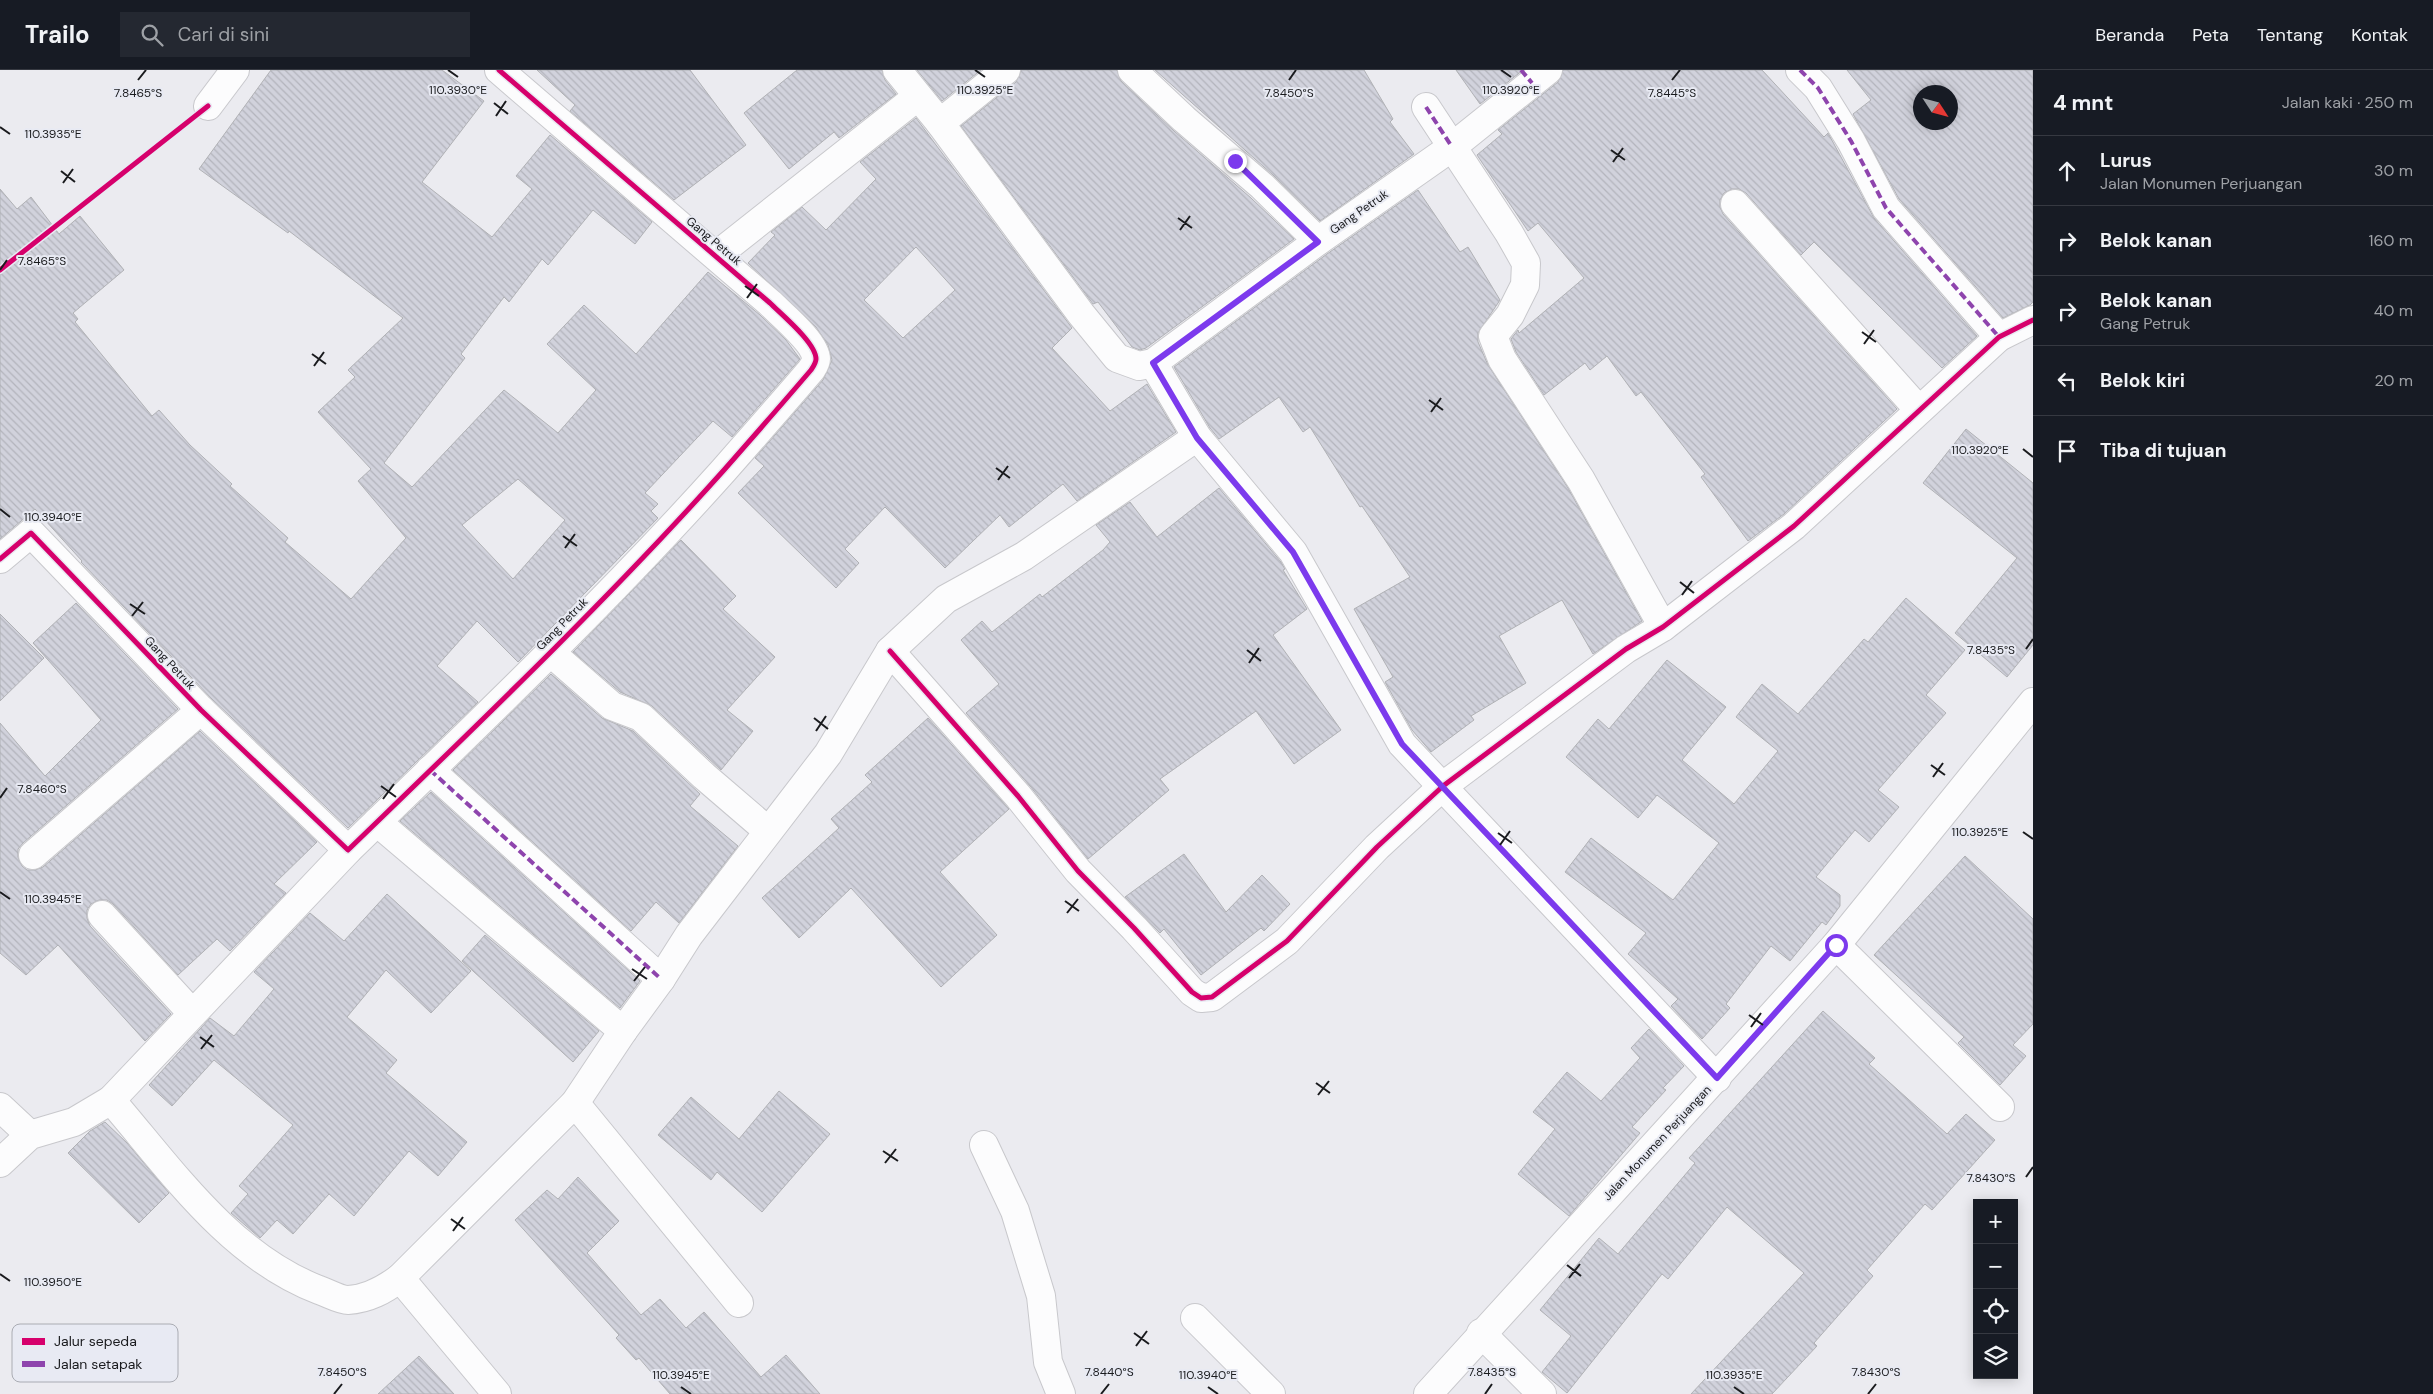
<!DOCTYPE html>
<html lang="id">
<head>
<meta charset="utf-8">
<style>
  body { margin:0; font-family:"DM Sans",sans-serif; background:#242831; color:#f1f3f6 }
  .controls { position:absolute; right:15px; bottom:15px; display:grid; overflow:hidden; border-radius:0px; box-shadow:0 2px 12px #0003 }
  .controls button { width:45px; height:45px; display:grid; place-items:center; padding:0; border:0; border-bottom:1px solid #363941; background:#171b24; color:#f1f3f6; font:25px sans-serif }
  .compass { position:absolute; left:1913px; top:15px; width:45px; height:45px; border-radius:50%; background:#171b24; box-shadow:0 2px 12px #0003; rotate:126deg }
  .stop { position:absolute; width:15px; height:15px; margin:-11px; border:4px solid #7c3aed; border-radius:50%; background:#fff }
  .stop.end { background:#7c3aed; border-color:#fff; box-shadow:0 1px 5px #0008 }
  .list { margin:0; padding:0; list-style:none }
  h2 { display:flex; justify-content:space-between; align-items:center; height:65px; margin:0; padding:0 20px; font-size:21px }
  h2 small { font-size:16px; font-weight:400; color:#9ea1a6 }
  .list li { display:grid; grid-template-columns:32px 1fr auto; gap:15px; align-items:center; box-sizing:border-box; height:70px; padding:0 20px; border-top:1px solid #363941 }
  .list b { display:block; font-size:19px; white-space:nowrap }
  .list p { margin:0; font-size:16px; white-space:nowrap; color:#9ea1a6 }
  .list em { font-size:16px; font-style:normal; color:#9ea1a6 }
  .icon { flex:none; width:28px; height:28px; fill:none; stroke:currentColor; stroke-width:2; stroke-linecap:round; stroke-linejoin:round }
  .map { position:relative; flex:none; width:2033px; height:1324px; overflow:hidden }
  header { display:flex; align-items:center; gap:30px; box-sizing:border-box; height:70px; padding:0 25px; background:#171b24; border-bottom:1px solid #363941 }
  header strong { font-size:24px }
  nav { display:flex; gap:28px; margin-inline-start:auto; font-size:18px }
  .search { width:350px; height:45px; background:#242831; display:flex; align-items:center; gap:12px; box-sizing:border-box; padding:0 18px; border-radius:0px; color:#9ea1a6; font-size:19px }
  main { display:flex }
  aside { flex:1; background:#171b24 }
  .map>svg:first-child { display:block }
  .building { fill:url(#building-back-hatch); stroke:#b0b1b5; fill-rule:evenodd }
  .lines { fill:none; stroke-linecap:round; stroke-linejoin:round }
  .minor-casing { stroke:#c8c8cc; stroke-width:30 }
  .minor { stroke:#fcfcfd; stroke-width:28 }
  .quiet { stroke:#8e44ad; stroke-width:4; stroke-dasharray:8 4; stroke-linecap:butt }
  .cycleway-casing { stroke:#e8eaf3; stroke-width:8 }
  .cycleway { stroke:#d6006c; stroke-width:5 }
  .route { stroke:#7c3aed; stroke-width:6 }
  .ticks { fill:none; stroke:#1a1b1e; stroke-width:2 }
  .labels { text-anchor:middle; stroke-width:4; stroke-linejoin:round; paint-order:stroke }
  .street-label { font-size:12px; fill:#1a1b1e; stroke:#e8eaf3 }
  .key { fill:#e8eaf3; stroke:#aaacb3; stroke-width:1 }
  .key-label { font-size:14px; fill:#1a1b1e }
  .ticks-label { font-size:12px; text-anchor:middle; fill:#1a1b1e; stroke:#e8eaf3; stroke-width:4; stroke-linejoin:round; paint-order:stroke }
</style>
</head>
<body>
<header>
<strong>Trailo</strong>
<div class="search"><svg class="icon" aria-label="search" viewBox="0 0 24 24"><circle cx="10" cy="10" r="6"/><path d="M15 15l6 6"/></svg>Cari di sini</div>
<nav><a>Beranda</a><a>Peta</a><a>Tentang</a><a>Kontak</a></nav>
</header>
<main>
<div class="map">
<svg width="2033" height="1324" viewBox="0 0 2033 1324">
  <defs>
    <pattern id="building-back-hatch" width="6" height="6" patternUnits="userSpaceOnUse" patternTransform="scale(1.25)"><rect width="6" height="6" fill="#d1d2dc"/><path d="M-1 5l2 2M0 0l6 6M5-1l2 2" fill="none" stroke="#b3b4bc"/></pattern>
  </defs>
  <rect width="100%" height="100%" fill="#ebebf0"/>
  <g class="building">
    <path d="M 271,0 L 442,0 L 484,31 L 422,112 L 492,167 L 532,119 L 516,106 L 550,65 L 652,152 L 635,174 L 593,140 L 548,195 L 542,189 L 509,232 L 504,227 L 461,284 L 465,288 L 384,393 L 412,417 L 504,320 L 558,363 L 596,320 L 547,274 L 584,235 L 636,284 L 708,202 L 760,245 L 786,270 L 800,289 L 732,367 L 713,351 L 645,423 L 658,434 L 651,441 L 658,448 L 518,592 L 477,551 L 437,596 L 478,632 L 348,758 L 212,629 L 81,492 L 82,491 L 35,439 L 0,469 L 0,119 L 17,139 L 31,127 L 59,164 L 80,146 L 124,200 L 73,243 L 78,249 L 75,252 L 152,346 L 159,340 L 190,375 L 232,414 L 230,416 L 288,468 L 285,472 L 351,529 L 406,468 L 358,411 L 371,399 L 318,342 L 355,307 L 348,300 L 403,248 L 289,161 L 288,163 L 199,99 ZM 518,409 L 565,450 L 513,509 L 462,455 Z"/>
    <path d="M 537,0 L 690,0 L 746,75 L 674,130 L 570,41 L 575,35 Z"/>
    <path d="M 797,0 L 882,0 L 885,10 L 896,24 L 839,68 L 834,62 L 789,99 L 744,43 Z"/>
    <path d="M 917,0 L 981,0 L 942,31 Z"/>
    <path d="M 1021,0 L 1117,0 L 1121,11 L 1174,61 L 1251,128 L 1294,169 L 1146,278 L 1140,280 L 1132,277 L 1098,232 L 1093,234 L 961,56 L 1016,12 Z"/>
    <path d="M 1155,0 L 1364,0 L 1393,49 L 1390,52 L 1414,84 L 1320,151 L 1273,105 Z"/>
    <path d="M 1456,0 L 1523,0 L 1480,34 Z"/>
    <path d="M 1563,0 L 1762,0 L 1824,67 L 1828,63 L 1874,148 L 1977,266 L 1942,298 L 1814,172 L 1801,185 L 1746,123 L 1739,119 L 1732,119 L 1724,123 L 1720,130 L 1720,137 L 1723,144 L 1897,339 L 1784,444 L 1748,471 L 1701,407 L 1705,404 L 1641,322 L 1636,326 L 1607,286 L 1590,300 L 1585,293 L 1544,325 L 1516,282 L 1511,269 L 1518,260 L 1519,263 L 1584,208 L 1538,153 L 1528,161 L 1477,85 L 1502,64 L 1498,60 L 1558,12 Z"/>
    <path d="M 1847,0 L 2033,0 L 2033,232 L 2030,235 L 2003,248 L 1899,129 L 1853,44 L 1871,30 ZM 1920,22 L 1950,22 L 1950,52 L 1920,52 Z"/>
    <path d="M 916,48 L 1072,258 L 1052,278 L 1110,341 L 1147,314 L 1176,362 L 1077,431 L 1063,414 L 1009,457 L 1000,445 L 945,498 L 885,437 L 845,479 L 859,493 L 836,518 L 738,423 L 764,396 L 755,388 L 823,310 L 832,290 L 828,275 L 816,257 L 748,193 L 775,165 L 771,162 L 802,137 L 826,160 L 876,109 L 860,92 ZM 916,177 L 955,220 L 903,268 L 864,230 Z"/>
    <path d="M 1418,120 L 1460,182 L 1468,177 L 1500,230 L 1478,263 L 1478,272 L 1488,295 L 1568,418 L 1642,551 L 1593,584 L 1562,530 L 1499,566 L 1526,613 L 1471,646 L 1474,650 L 1431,682 L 1412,660 L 1385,612 L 1393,607 L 1354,539 L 1410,507 L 1362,436 L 1360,437 L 1310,357 L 1303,362 L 1279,327 L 1219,369 L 1210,358 L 1174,297 L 1327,184 Z"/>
    <path d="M 1966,359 L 2033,413 L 2033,575 L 2007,607 L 1955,563 L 2017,488 L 1923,413 Z"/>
    <path d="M 1219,418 L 1281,492 L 1285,499 L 1283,500 L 1307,539 L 1273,565 L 1341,660 L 1294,694 L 1256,641 L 1160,709 L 1169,720 L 1088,789 L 1030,716 L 966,643 L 999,614 L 961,570 L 982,551 L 992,562 L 1040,524 L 1042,527 L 1103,480 L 1110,472 L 1096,455 L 1130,432 L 1157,467 Z"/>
    <path d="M 681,470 L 736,526 L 723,539 L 775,587 L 727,640 L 753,661 L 721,700 L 652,636 L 620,622 L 573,582 Z"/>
    <path d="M 1906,528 L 1965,580 L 1926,625 L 1946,643 L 1878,720 L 1899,737 L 1869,772 L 1855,760 L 1816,807 L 1840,825 L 1840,836 L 1826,855 L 1822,852 L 1790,891 L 1771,876 L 1726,934 L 1730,938 L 1702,969 L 1671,936 L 1678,929 L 1628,884 L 1646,863 L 1565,802 L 1591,768 L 1673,830 L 1719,773 L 1657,725 L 1638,748 L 1566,687 L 1598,649 L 1609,659 L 1667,590 L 1726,637 L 1682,690 L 1734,734 L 1778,681 L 1736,647 L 1762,614 L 1798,644 L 1864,569 L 1868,572 Z"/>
    <path d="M 76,533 L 178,639 L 23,773 L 18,779 L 18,787 L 22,796 L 27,800 L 35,800 L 43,797 L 200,661 L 317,772 L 274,814 L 286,823 L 230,881 L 217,869 L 178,905 L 113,834 L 107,830 L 99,830 L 91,834 L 87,840 L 87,848 L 90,856 L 171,944 L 145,971 L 58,875 L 26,905 L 0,883 L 0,653 L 45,706 L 101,650 L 33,573 Z"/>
    <path d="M 0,544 L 44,588 L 0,631 Z"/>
    <path d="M 551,604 L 602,648 L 633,661 L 700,724 L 690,736 L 738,776 L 679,853 L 656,832 L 631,861 L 453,700 Z"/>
    <path d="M 928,648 L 1009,739 L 940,802 L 997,865 L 941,917 L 851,818 L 799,868 L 762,828 L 839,758 L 831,749 L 872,712 L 865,705 Z"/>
    <path d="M 431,722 L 640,911 L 620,938 L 400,751 Z"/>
    <path d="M 1184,784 L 1226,842 L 1262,805 L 1290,834 L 1264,861 L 1261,858 L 1201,905 L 1164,859 L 1160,863 L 1125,827 Z"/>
    <path d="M 1965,786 L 2033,849 L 2033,954 L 2013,975 L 2026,986 L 2000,1015 L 1958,973 L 1964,967 L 1874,885 Z"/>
    <path d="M 387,824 L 471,901 L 431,943 L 386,900 L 347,947 L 397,990 L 386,1003 L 467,1072 L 438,1106 L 409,1081 L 354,1146 L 329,1124 L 293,1164 L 277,1150 L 260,1168 L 231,1143 L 248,1124 L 239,1116 L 293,1055 L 214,990 L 172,1036 L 149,1015 L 210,948 L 234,966 L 274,919 L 254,902 L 310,843 L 344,871 Z"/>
    <path d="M 485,865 L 599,961 L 573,992 L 462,891 Z"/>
    <path d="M 1823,941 L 1875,988 L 1869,994 L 1947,1064 L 1966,1044 L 1995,1070 L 1932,1140 L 1925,1134 L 1867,1200 L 1873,1206 L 1814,1273 L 1817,1276 L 1772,1324 L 1691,1324 L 1804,1203 L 1727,1137 L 1668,1209 L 1662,1204 L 1567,1323 L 1542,1302 L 1571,1266 L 1540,1240 L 1599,1168 L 1618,1184 L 1695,1093 L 1689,1088 Z"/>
    <path d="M 1649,959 L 1684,996 L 1663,1018 L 1666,1020 L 1632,1057 L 1640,1063 L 1569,1146 L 1518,1104 L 1555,1059 L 1533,1042 L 1567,1002 L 1601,1031 L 1640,988 L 1631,978 Z"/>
    <path d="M 779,1021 L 830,1064 L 762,1142 L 717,1102 L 711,1110 L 658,1065 L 691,1027 L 739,1069 Z"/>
    <path d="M 105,1052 L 127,1073 L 169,1123 L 139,1153 L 68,1083 L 90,1061 Z"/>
    <path d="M 578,1107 L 619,1151 L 587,1183 L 641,1245 L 660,1229 L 686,1258 L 704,1242 L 761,1307 L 786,1285 L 820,1324 L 670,1324 L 639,1288 L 636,1290 L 616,1268 L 619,1265 L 515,1150 L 547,1120 L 558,1129 Z"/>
    <path d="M 419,1286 L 454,1324 L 378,1324 Z"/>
  </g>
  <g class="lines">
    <defs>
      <g id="minor">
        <path d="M 897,0 L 940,53 L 1081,244 L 1117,288 L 1139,296 L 1153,293 L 1318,171 L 1452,77 L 1548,0"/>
        <path d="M 1132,0 L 1184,49 L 1262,116 L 1318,171"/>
        <path d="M 1800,0 L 1818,18 L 1851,71 L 1886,138 L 1999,267"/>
        <path d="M 208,36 L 235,0"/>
        <path d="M 1426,37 L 1509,163 L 1526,193 L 1525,215 L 1510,245 L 1493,266 L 1502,289 L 1581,410 L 1663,557"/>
        <path d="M 940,53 L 1006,0"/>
        <path d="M 1735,134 L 1919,340"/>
        <path d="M 717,185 L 917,27"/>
        <path d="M 1153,293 L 1197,367 L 1293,482 L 1402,674 L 1717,1008"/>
        <path d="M 0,489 L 31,463 L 201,640 L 348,780 C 476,656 605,533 724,400 C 753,367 782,334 811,300 C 813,297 816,293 816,289 C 816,273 782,245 770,233 L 499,0"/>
        <path d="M 890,581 L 1018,726 L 1078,801 L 1134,858 L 1192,922 L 1201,928 L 1212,927 L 1287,871 L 1377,777 L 1443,716 L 1626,579 L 1663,557 L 1794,456 L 1999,267 L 2033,250"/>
        <path d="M 550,582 L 612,636 L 641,647 L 704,706 L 768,761"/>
        <path d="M 430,700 L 661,909"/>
        <path d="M 377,752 L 623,961"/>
        <path d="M 33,785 L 201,640"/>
        <path d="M 102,845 L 192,943"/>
        <path d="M 1836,875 L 2000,1037"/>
        <path d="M 111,1030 L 348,780"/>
        <path d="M 575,1033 L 739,1233"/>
        <path d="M 0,1037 L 30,1065"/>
        <path d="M 984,1075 L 1015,1141 L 1041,1226 L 1048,1292 L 1061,1324"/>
        <path d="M 0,1093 L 30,1065 L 74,1052 L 111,1030 C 172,1101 230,1186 319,1220 C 328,1223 340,1230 348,1230 C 368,1229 384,1220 400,1208"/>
        <path d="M 1195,1248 L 1271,1324"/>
        <path d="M 1481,1263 L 1542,1324"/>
        <path d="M 497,1324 L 400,1208 L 575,1033 L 623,961 L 661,909 L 689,865 L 828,684 L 890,581 L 946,529 L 1024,486 L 1197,367"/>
        <path d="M 1428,1324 L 1836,875 L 2033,632"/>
      </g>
    </defs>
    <use href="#minor" class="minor-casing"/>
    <use href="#minor" class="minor"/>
    <g class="quiet">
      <path d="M 1521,0 L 1532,13"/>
      <path d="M 1800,0 L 1818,18 L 1851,71 L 1886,138 L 1999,267"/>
      <path d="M 1426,37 L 1452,77"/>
      <path d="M 430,700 L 661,909"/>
    </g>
    <defs>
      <g id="cycleway">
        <path d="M 0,200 L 208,36"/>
        <path d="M 0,489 L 31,463 L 201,640 L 348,780 C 476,656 605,533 724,400 C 753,367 782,334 811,300 C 813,297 816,293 816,289 C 816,273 782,245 770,233 L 499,0"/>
        <path d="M 890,581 L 1018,726 L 1078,801 L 1134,858 L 1192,922 L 1201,928 L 1212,927 L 1287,871 L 1377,777 L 1443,716 L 1626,579 L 1663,557 L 1794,456 L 1999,267 L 2033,250"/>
      </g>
    </defs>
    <use href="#cycleway" class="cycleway-casing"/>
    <use href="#cycleway" class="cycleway"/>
  </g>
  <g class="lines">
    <path class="route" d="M 1235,91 L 1318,172 L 1153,293 L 1197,368 L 1293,482 L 1402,674 L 1717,1008 L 1836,875"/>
  </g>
  <path class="ticks" d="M 448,0 L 458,7M 975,0 L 985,7M 1501,0 L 1511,7M 138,10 L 146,0M 1289,10 L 1296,0M 1672,10 L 1680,0M 494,33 L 508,44M 496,46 L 506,31M 0,57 L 10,64M 1611,80 L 1625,90M 1613,92 L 1623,78M 61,101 L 75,112M 63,113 L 73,99M 1178,148 L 1192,158M 1180,160 L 1190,146M 0,200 L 7,190M 745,216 L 759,226M 747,228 L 757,214M 1862,262 L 1876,272M 1864,274 L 1874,260M 312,284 L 326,294M 314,296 L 324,282M 1429,330 L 1443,340M 1431,342 L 1441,328M 2023,379 L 2033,387M 996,398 L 1010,408M 998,410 L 1008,396M 0,439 L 10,447M 563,466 L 577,476M 565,478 L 575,464M 1680,512 L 1694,523M 1682,525 L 1692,511M 130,534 L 145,544M 132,546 L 143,532M 2026,579 L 2033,569M 1247,580 L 1261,591M 1249,593 L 1259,578M 814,648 L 828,659M 816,661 L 826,646M 1931,695 L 1945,705M 1933,707 L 1943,693M 381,716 L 396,727M 0,728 L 7,718M 383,729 L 394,714M 2023,762 L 2033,769M 1498,763 L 1512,773M 1500,775 L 1510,761M 0,822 L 10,829M 1065,831 L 1079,841M 1067,843 L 1078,829M 632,899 L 647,909M 634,911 L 645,897M 1749,945 L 1763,955M 1751,957 L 1761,943M 200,967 L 214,977M 201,979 L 212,965M 1316,1013 L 1330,1023M 1318,1025 L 1329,1011M 883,1081 L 898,1091M 885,1093 L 896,1079M 2026,1107 L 2033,1097M 451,1149 L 465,1159M 453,1161 L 463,1147M 1567,1195 L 1581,1206M 0,1204 L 10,1211M 1569,1208 L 1580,1194M 1134,1263 L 1149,1274M 1136,1276 L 1147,1261M 681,1317 L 691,1324M 1208,1317 L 1218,1324M 1734,1317 L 1744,1324M 334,1324 L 342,1314M 1101,1324 L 1109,1314M 1485,1324 L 1492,1314M 1868,1324 L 1876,1314"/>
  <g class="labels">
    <g class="street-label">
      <text transform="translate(1359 142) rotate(-35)" y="4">Gang Petruk</text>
      <text transform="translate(714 171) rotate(40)" y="4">Gang Petruk</text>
      <text transform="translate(562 554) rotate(-46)" y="4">Gang Petruk</text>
      <text transform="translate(170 593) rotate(47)" y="4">Gang Petruk</text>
      <text transform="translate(1657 1073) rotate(-47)" y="4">Jalan Monumen Perjuangan</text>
    </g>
  </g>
  <rect x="12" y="1254" width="166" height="58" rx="8" class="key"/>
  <rect x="22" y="1268" width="23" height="7" fill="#d6006c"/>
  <rect x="22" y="1291" width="23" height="6" fill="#8e44ad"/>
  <g class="key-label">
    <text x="54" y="1276">Jalur sepeda</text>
    <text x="54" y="1299">Jalan setapak</text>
  </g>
  <g class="ticks-label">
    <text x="458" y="24">110.3930°E</text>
    <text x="1511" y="24">110.3920°E</text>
    <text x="985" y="24">110.3925°E</text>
    <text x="1289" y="27">7.8450°S</text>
    <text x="1672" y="27">7.8445°S</text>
    <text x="138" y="27">7.8465°S</text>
    <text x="53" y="68">110.3935°E</text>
    <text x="42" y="195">7.8465°S</text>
    <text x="1980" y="384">110.3920°E</text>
    <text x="53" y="451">110.3940°E</text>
    <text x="1991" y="584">7.8435°S</text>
    <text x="42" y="723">7.8460°S</text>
    <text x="1980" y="766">110.3925°E</text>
    <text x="53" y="833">110.3945°E</text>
    <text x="1991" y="1112">7.8430°S</text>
    <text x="53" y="1216">110.3950°E</text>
    <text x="342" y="1306">7.8450°S</text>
    <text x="1109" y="1306">7.8440°S</text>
    <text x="1492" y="1306">7.8435°S</text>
    <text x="1876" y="1306">7.8430°S</text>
    <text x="681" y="1309">110.3945°E</text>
    <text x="1208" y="1309">110.3940°E</text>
    <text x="1734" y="1309">110.3935°E</text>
  </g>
</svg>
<div class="controls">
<button>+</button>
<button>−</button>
<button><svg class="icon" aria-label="locate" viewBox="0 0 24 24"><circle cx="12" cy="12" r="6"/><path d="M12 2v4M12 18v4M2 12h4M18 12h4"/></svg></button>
<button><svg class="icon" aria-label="layers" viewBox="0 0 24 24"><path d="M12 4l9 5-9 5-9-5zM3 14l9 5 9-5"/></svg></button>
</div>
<svg class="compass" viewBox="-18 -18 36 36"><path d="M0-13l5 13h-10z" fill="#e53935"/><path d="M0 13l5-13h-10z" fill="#9ea1a6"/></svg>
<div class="stop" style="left:1836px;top:875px"></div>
<div class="stop end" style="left:1235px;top:91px"></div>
</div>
<aside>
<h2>4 mnt<small>Jalan kaki · 250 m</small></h2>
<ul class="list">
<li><svg class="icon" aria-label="ahead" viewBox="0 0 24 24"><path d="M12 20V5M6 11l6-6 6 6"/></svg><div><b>Lurus</b><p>Jalan Monumen Perjuangan</p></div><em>30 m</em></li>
<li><svg class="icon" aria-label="right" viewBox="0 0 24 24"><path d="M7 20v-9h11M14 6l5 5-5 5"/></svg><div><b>Belok kanan</b></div><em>160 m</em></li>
<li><svg class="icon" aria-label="right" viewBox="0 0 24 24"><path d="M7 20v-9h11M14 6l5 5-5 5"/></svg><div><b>Belok kanan</b><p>Gang Petruk</p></div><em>40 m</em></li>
<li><svg class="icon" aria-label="left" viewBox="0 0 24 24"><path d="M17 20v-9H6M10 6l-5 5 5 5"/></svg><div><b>Belok kiri</b></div><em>20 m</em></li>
<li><svg class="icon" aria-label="arrive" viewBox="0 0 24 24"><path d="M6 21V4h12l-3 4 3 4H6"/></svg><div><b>Tiba di tujuan</b></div></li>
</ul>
</aside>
</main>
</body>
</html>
